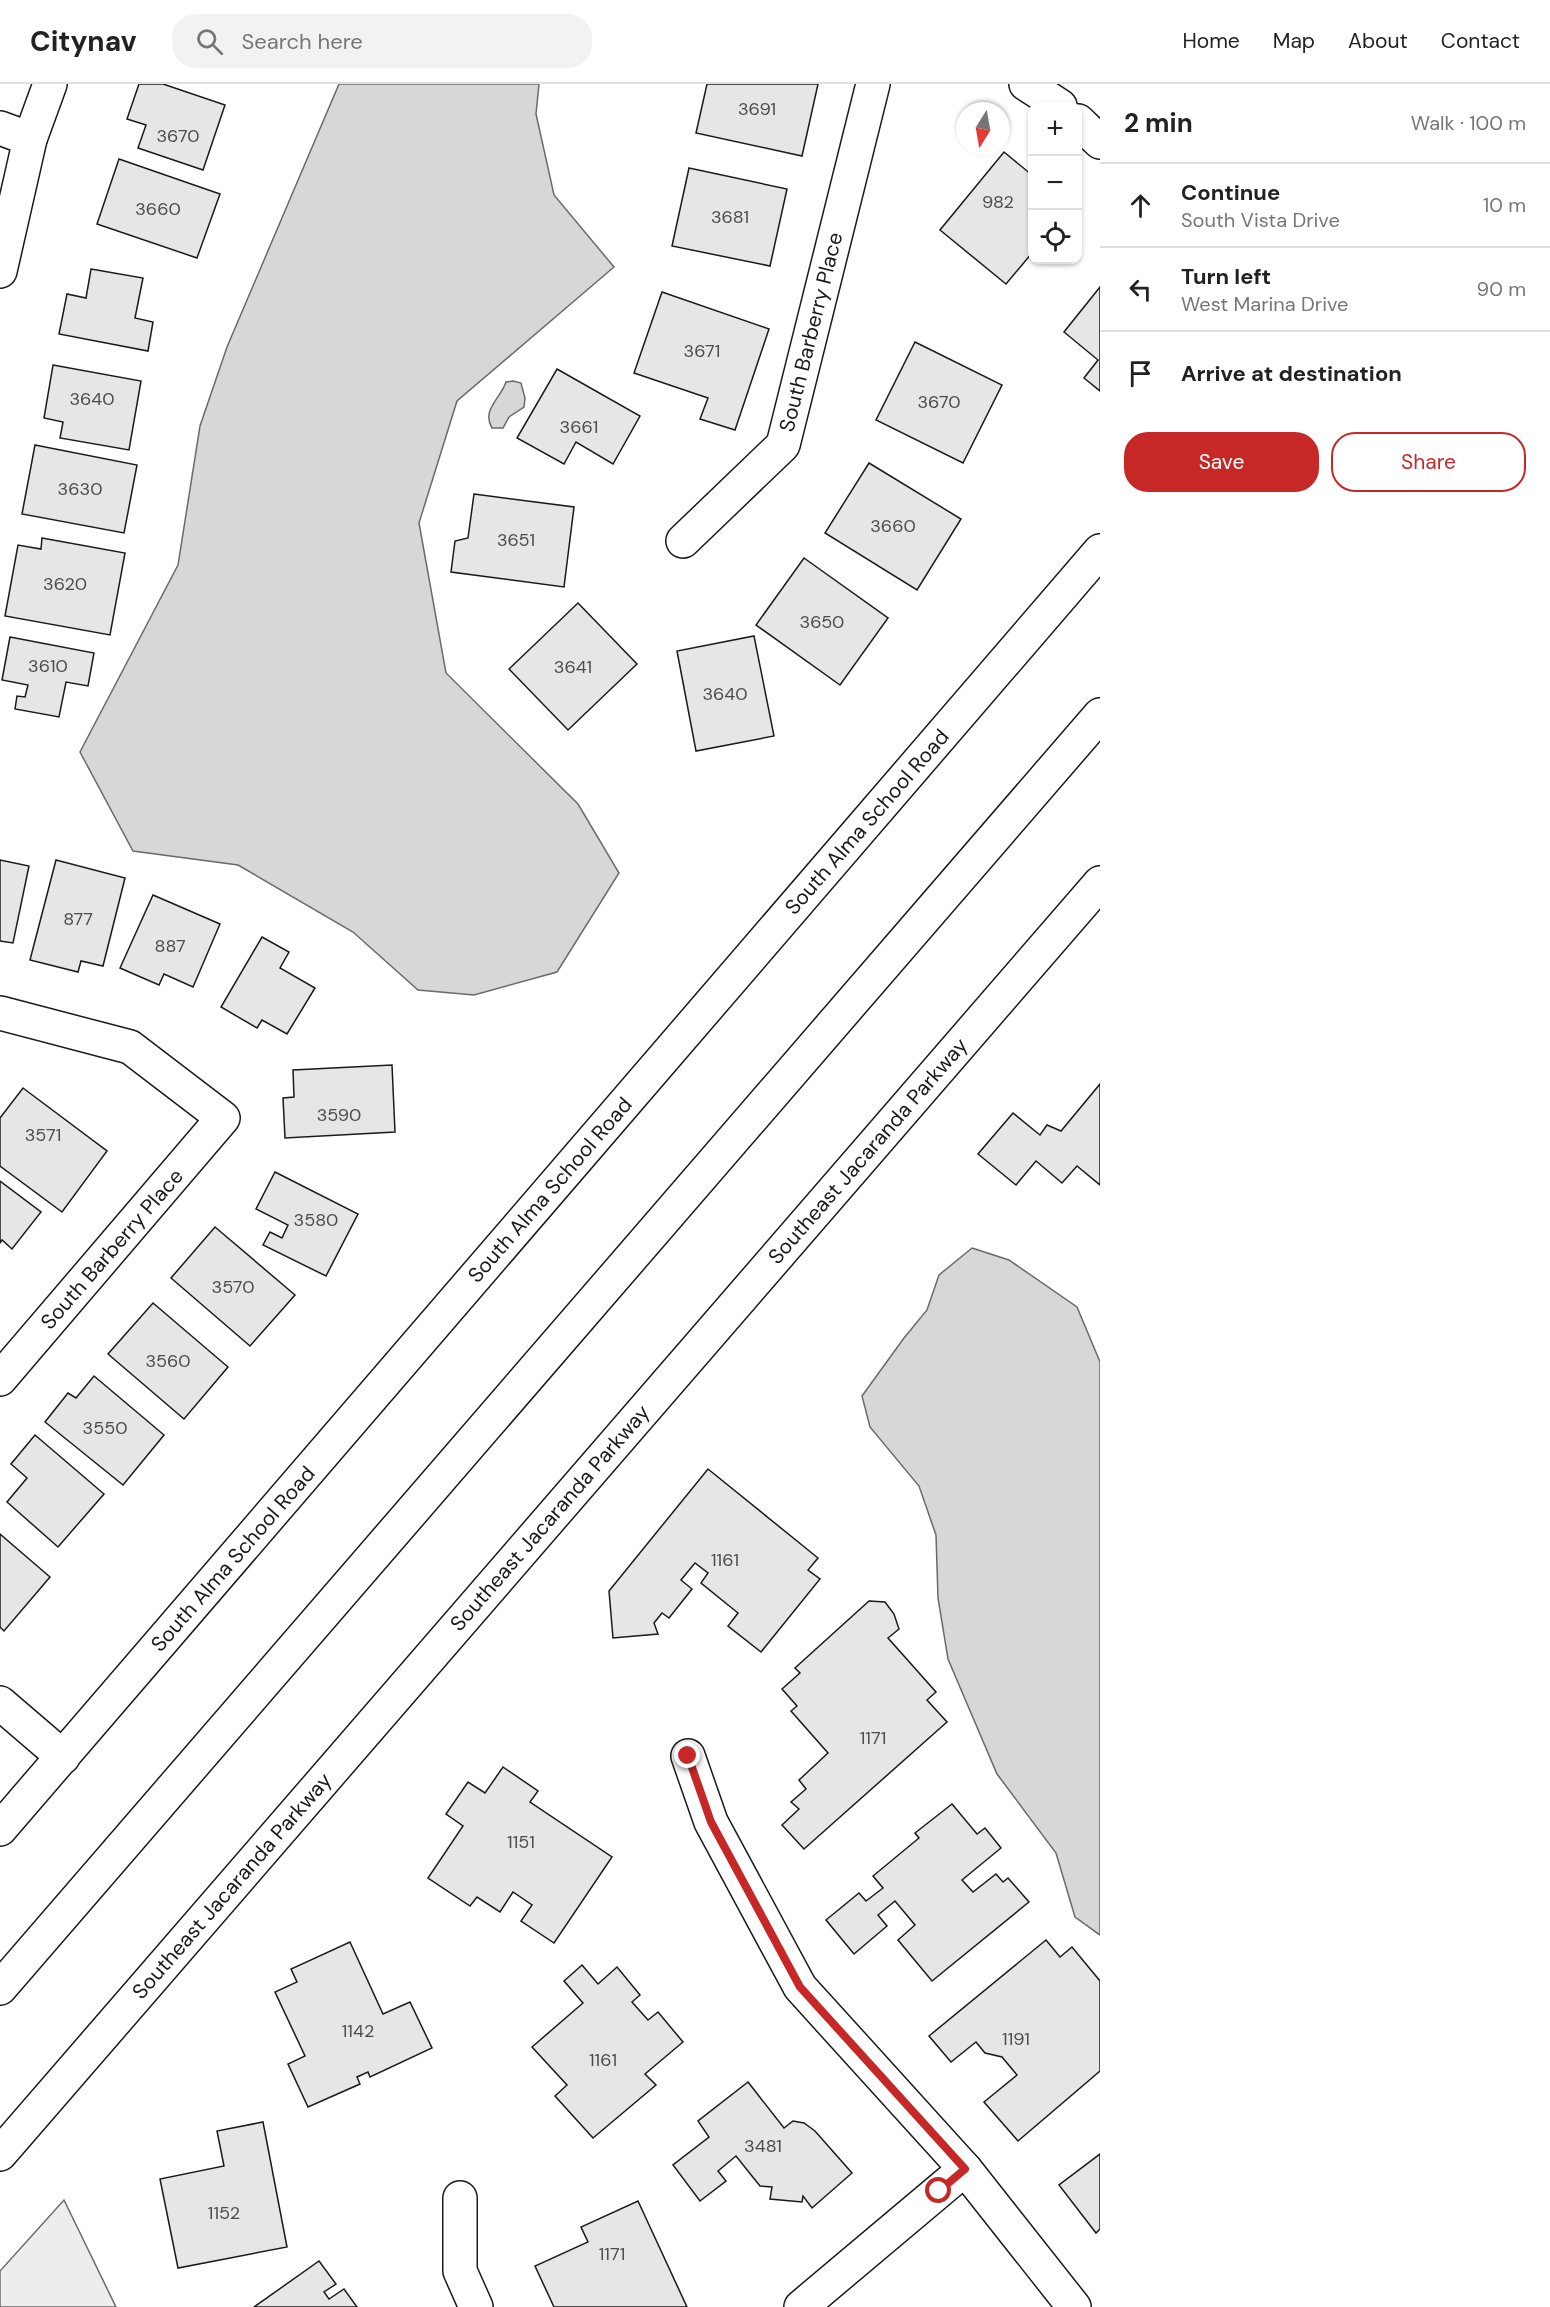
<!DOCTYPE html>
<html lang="en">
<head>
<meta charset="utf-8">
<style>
  body { margin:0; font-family:"DM Sans",sans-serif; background:#f2f2f2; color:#222 }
  .controls { position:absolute; right:18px; top:18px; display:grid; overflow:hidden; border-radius:12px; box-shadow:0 2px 4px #0004 }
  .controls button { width:54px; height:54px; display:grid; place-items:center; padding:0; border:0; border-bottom:2px solid #e0e0e0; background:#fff; color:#222; font:30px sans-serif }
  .compass { position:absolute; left:956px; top:18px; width:54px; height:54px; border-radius:50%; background:#fff; box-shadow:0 2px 4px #0004; rotate:191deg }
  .stop { position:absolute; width:18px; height:18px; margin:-14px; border:4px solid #c62828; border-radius:50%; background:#fff }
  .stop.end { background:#c62828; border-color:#fff; box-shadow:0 2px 6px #0008 }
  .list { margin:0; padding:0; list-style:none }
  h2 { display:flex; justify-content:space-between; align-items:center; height:78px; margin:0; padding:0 24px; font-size:26px }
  h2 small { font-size:20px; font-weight:400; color:#767676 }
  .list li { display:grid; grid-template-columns:39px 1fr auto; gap:18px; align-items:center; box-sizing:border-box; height:84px; padding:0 24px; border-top:2px solid #e0e0e0 }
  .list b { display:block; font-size:22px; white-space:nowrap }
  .list p { margin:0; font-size:20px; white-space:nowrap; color:#767676 }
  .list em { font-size:20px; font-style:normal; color:#767676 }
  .actions { display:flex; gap:12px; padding:18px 24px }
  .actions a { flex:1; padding:14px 0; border:2px solid #c62828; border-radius:24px; text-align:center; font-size:21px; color:#c62828 }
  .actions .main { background:#c62828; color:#fff }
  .icon { flex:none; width:33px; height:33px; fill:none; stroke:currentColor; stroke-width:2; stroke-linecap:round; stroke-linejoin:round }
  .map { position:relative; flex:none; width:1100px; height:2223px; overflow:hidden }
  header { display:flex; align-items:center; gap:36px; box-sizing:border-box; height:84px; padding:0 30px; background:#fff; border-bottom:2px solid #e0e0e0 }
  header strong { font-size:28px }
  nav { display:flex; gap:33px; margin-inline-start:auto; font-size:21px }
  .search { width:420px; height:54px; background:#f2f2f2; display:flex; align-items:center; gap:15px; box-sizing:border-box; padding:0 21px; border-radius:24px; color:#767676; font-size:22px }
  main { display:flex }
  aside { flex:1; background:#fff }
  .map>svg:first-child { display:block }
  .built { fill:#ededed; stroke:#6a6a6a; stroke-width:1.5 }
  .water { fill:#d7d7d7; stroke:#6a6a6a; stroke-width:1.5 }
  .building { fill:#e6e6e6; stroke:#1a1a1a; stroke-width:1.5 }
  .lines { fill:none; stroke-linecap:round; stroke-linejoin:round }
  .minor-casing { stroke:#1a1a1a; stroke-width:36 }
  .tertiary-casing { stroke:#1a1a1a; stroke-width:36 }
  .secondary-casing { stroke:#1a1a1a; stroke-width:36 }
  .minor { stroke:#fff; stroke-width:33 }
  .tertiary { stroke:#fff; stroke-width:33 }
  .secondary { stroke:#fff; stroke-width:33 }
  .route { stroke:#c62828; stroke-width:8 }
  .labels { text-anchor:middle; stroke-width:4.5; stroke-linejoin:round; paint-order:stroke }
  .number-label { font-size:18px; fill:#4d4d4d }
  .street-label { font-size:21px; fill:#1a1a1a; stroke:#fff }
</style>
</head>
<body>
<header>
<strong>Citynav</strong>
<div class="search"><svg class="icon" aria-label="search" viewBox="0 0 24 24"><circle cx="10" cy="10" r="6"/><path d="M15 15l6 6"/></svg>Search here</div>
<nav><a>Home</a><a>Map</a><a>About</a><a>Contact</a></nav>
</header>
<main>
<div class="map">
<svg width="1100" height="2223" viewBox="0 0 1100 2223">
  <rect width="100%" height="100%" fill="#fff"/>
  <path class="built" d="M 64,2116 L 116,2223 L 0,2223 L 0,2187 Z"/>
  <g class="water">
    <path d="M 339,0 L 539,0 L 536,30 L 554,111 L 614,183 L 457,317 L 419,439 L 446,589 L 578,720 L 619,789 L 557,888 L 474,911 L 418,906 L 353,848 L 238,781 L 133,767 L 80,668 L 178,481 L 200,342 L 227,263 Z"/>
    <path d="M 513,297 L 521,299 L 525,314 L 524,323 L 509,333 L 503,344 L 492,344 C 481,326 501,314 506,298 Z"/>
    <path d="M 972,1164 L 1009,1176 L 1077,1223 L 1100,1278 L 1100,1851 L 1075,1833 L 1056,1769 L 997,1690 L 948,1575 L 938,1514 L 936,1451 L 919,1402 L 870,1343 L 862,1312 L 904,1254 L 927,1226 L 939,1191 Z"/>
  </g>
  <g class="building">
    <path d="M 139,0 L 163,0 L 225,21 L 203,86 L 138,64 L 146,41 L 127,35 Z"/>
    <path d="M 707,0 L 818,0 L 802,72 L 696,49 Z"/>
    <path d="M 1004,68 L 1032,91 L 1032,169 L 1006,200 L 940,146 Z"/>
    <path d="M 119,75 L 220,110 L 197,174 L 97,140 Z"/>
    <path d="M 689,84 L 787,105 L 770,182 L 672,162 Z"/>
    <path d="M 91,185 L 143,194 L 135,234 L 153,238 L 148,267 L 59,250 L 67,210 L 86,214 Z"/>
    <path d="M 1100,203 L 1100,307 L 1084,294 L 1098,276 L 1064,248 Z"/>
    <path d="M 662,208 L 769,245 L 735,346 L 700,335 L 708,314 L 634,289 Z"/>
    <path d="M 915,258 L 1002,301 L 963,379 L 876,336 Z"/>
    <path d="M 53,281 L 141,297 L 129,366 L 60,354 L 63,338 L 44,334 Z"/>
    <path d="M 557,285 L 640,332 L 613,380 L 576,358 L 564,380 L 517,354 Z"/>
    <path d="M 35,361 L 137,381 L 124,449 L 22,430 Z"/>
    <path d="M 869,379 L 961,435 L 917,506 L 825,449 Z"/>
    <path d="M 474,410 L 574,423 L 564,503 L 451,488 L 455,457 L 468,454 Z"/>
    <path d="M 42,454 L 125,469 L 110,551 L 5,532 L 18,461 L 41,465 Z"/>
    <path d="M 804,474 L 888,534 L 840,601 L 756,541 Z"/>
    <path d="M 578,519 L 637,580 L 568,646 L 509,585 Z"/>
    <path d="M 754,552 L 774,652 L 696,667 L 677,567 Z"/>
    <path d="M 10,553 L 94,569 L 88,602 L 66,598 L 59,633 L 15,625 L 17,612 L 25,613 L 28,601 L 2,596 Z"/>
    <path d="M 0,776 L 29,782 L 13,859 L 0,857 Z"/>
    <path d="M 56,776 L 125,794 L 103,882 L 81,877 L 78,888 L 30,876 Z"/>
    <path d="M 153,811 L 220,840 L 193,903 L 164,890 L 159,901 L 120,884 Z"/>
    <path d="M 262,853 L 289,868 L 280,884 L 315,904 L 287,950 L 262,936 L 257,944 L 221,923 Z"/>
    <path d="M 392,981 L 395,1048 L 285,1054 L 283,1014 L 294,1013 L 293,986 Z"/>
    <path d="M 1100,1000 L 1100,1101 L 1077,1082 L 1062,1099 L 1036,1077 L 1016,1101 L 978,1070 L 1013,1029 L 1040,1051 L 1047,1041 L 1061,1047 Z"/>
    <path d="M 23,1004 L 107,1067 L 62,1128 L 0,1082 L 0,1034 Z"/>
    <path d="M 275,1088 L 358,1130 L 326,1192 L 263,1161 L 270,1148 L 282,1154 L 288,1141 L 256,1125 Z"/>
    <path d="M 0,1097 L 41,1128 L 12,1165 L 2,1156 L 0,1159 Z"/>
    <path d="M 215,1143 L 295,1211 L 250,1262 L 171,1194 Z"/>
    <path d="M 153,1219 L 228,1283 L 184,1335 L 108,1270 Z"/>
    <path d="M 94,1292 L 164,1351 L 123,1401 L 45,1338 L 68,1309 L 76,1314 Z"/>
    <path d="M 35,1351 L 104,1410 L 58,1463 L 7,1418 L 27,1394 L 11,1380 Z"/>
    <path d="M 708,1385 L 818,1474 L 808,1486 L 820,1495 L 761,1568 L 728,1542 L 738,1529 L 701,1499 L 708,1489 L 695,1479 L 681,1496 L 692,1505 L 669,1534 L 662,1529 L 654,1539 L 658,1550 L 613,1554 L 609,1507 Z"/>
    <path d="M 0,1450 L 50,1493 L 4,1547 L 0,1543 Z"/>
    <path d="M 869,1517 L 885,1518 L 894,1530 L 899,1545 L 888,1554 L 936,1608 L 927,1616 L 947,1638 L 804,1765 L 782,1741 L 799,1725 L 791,1718 L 806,1705 L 799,1696 L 828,1669 L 791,1627 L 797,1622 L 782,1605 L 800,1589 L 795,1584 Z"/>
    <path d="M 503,1683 L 538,1707 L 530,1718 L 612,1773 L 554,1859 L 521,1837 L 532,1821 L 513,1808 L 500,1828 L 477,1813 L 470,1822 L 428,1794 L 463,1742 L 446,1730 L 468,1698 L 485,1709 Z"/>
    <path d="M 952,1720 L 977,1750 L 985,1744 L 1001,1764 L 962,1796 L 973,1808 L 996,1790 L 1003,1798 L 1008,1794 L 1029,1818 L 932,1897 L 898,1856 L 915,1841 L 895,1817 L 878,1831 L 887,1842 L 854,1870 L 826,1836 L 859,1809 L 866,1817 L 883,1804 L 873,1792 L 919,1754 L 915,1749 Z"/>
    <path d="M 1046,1856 L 1060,1873 L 1072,1863 L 1100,1897 L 1100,1987 L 1018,2057 L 984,2018 L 1017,1991 L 1002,1973 L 985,1969 L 976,1958 L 951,1978 L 929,1952 Z"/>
    <path d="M 350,1858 L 383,1930 L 410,1918 L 432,1964 L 370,1993 L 368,1988 L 357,1993 L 360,2000 L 308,2023 L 288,1980 L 305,1972 L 275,1908 L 297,1898 L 291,1885 Z"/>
    <path d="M 582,1881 L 598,1900 L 617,1883 L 640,1911 L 632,1918 L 648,1936 L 658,1928 L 683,1958 L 645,1990 L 656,2001 L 593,2054 L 555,2012 L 567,2001 L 532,1963 L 583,1919 L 564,1897 Z"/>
    <path d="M 748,1998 L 784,2044 L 793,2037 L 804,2039 L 815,2047 L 852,2089 L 812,2124 L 803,2112 L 802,2118 L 770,2115 L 772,2103 L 760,2102 L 736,2072 L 718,2087 L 726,2097 L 700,2117 L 673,2081 L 709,2053 L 698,2037 Z"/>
    <path d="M 263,2038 L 287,2163 L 178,2184 L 160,2095 L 224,2082 L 217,2047 Z"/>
    <path d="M 1100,2070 L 1100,2145 L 1096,2149 L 1059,2101 Z"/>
    <path d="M 638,2117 L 687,2223 L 554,2223 L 535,2182 L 588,2158 L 581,2143 Z"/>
    <path d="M 319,2177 L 336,2200 L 324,2208 L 329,2215 L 344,2205 L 357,2223 L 254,2223 Z"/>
  </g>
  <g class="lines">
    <defs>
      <g id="minor">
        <path d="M 1026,0 L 1060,22"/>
        <path d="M 1078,37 L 1100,58"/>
        <path d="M 0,44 L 30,55"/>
        <path d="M 0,187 L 30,55 L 50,0"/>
        <path d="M 683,457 L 783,361 L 873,0"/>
        <path d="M 0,929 L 130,963 L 223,1034 L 0,1295"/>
        <path d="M 0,1619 L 63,1673"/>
        <path d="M 688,1672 L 711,1738 L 800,1903 L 965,2085 L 1074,2223"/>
        <path d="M 460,2114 L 460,2187 L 476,2223"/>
        <path d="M 801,2223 L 965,2085"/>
      </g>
      <path id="tertiary" d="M 0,2070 L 1100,799"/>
      <g id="secondary">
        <path d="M 0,1745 L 1100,467"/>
        <path d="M 0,1904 L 1100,631"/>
      </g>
    </defs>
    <use href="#minor" class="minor-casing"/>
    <use href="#tertiary" class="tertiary-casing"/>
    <use href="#secondary" class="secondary-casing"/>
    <use href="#minor" class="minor"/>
    <use href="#tertiary" class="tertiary"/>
    <use href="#secondary" class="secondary"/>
  </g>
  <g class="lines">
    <path class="route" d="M 688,1672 L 711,1738 L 800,1903 L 965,2085 L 939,2107"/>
  </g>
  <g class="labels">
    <g class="number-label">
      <text x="757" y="31">3691</text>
      <text x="178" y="58">3670</text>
      <text x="998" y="124">982</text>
      <text x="158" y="131">3660</text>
      <text x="730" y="139">3681</text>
      <text x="702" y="273">3671</text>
      <text x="92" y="321">3640</text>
      <text x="939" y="324">3670</text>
      <text x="579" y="349">3661</text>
      <text x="80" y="411">3630</text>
      <text x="893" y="448">3660</text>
      <text x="516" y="462">3651</text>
      <text x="65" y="506">3620</text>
      <text x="822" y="544">3650</text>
      <text x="48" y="588">3610</text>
      <text x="573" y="589">3641</text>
      <text x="725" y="616">3640</text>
      <text x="78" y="841">877</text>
      <text x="170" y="868">887</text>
      <text x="339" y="1037">3590</text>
      <text x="43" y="1057">3571</text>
      <text x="316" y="1142">3580</text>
      <text x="233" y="1209">3570</text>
      <text x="168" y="1283">3560</text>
      <text x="105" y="1350">3550</text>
      <text x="725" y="1482">1161</text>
      <text x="873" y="1660">1171</text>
      <text x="521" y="1764">1151</text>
      <text x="358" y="1953">1142</text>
      <text x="1016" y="1961">1191</text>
      <text x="603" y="1982">1161</text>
      <text x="763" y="2068">3481</text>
      <text x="224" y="2135">1152</text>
      <text x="612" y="2176">1171</text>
    </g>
    <g class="street-label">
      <text transform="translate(811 248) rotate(-76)" y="7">South Barberry Place</text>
      <text transform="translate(867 738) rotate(-49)" y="7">South Alma School Road</text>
      <text transform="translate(868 1067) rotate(-49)" y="7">Southeast Jacaranda Parkway</text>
      <text transform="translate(550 1106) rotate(-49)" y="7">South Alma School Road</text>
      <text transform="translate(112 1165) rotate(-49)" y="7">South Barberry Place</text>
      <text transform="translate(550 1434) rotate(-49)" y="7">Southeast Jacaranda Parkway</text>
      <text transform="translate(233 1475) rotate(-49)" y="7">South Alma School Road</text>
      <text transform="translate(232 1802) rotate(-49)" y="7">Southeast Jacaranda Parkway</text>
    </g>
  </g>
</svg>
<div class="controls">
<button>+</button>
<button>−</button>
<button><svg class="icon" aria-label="locate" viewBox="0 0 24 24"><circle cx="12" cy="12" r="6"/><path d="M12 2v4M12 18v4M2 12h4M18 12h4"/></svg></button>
</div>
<svg class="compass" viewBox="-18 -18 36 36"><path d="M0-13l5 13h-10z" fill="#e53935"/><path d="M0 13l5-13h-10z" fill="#767676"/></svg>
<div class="stop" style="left:939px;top:2107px"></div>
<div class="stop end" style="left:688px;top:1672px"></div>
</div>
<aside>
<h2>2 min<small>Walk · 100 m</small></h2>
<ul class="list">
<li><svg class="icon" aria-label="ahead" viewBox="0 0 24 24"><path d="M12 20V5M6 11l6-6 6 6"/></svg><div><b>Continue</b><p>South Vista Drive</p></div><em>10 m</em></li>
<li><svg class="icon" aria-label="left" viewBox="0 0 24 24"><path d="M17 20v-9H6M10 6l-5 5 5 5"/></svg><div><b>Turn left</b><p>West Marina Drive</p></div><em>90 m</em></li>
<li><svg class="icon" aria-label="arrive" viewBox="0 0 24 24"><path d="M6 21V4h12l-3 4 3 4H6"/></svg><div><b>Arrive at destination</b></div></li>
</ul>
<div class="actions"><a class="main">Save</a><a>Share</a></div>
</aside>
</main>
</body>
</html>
